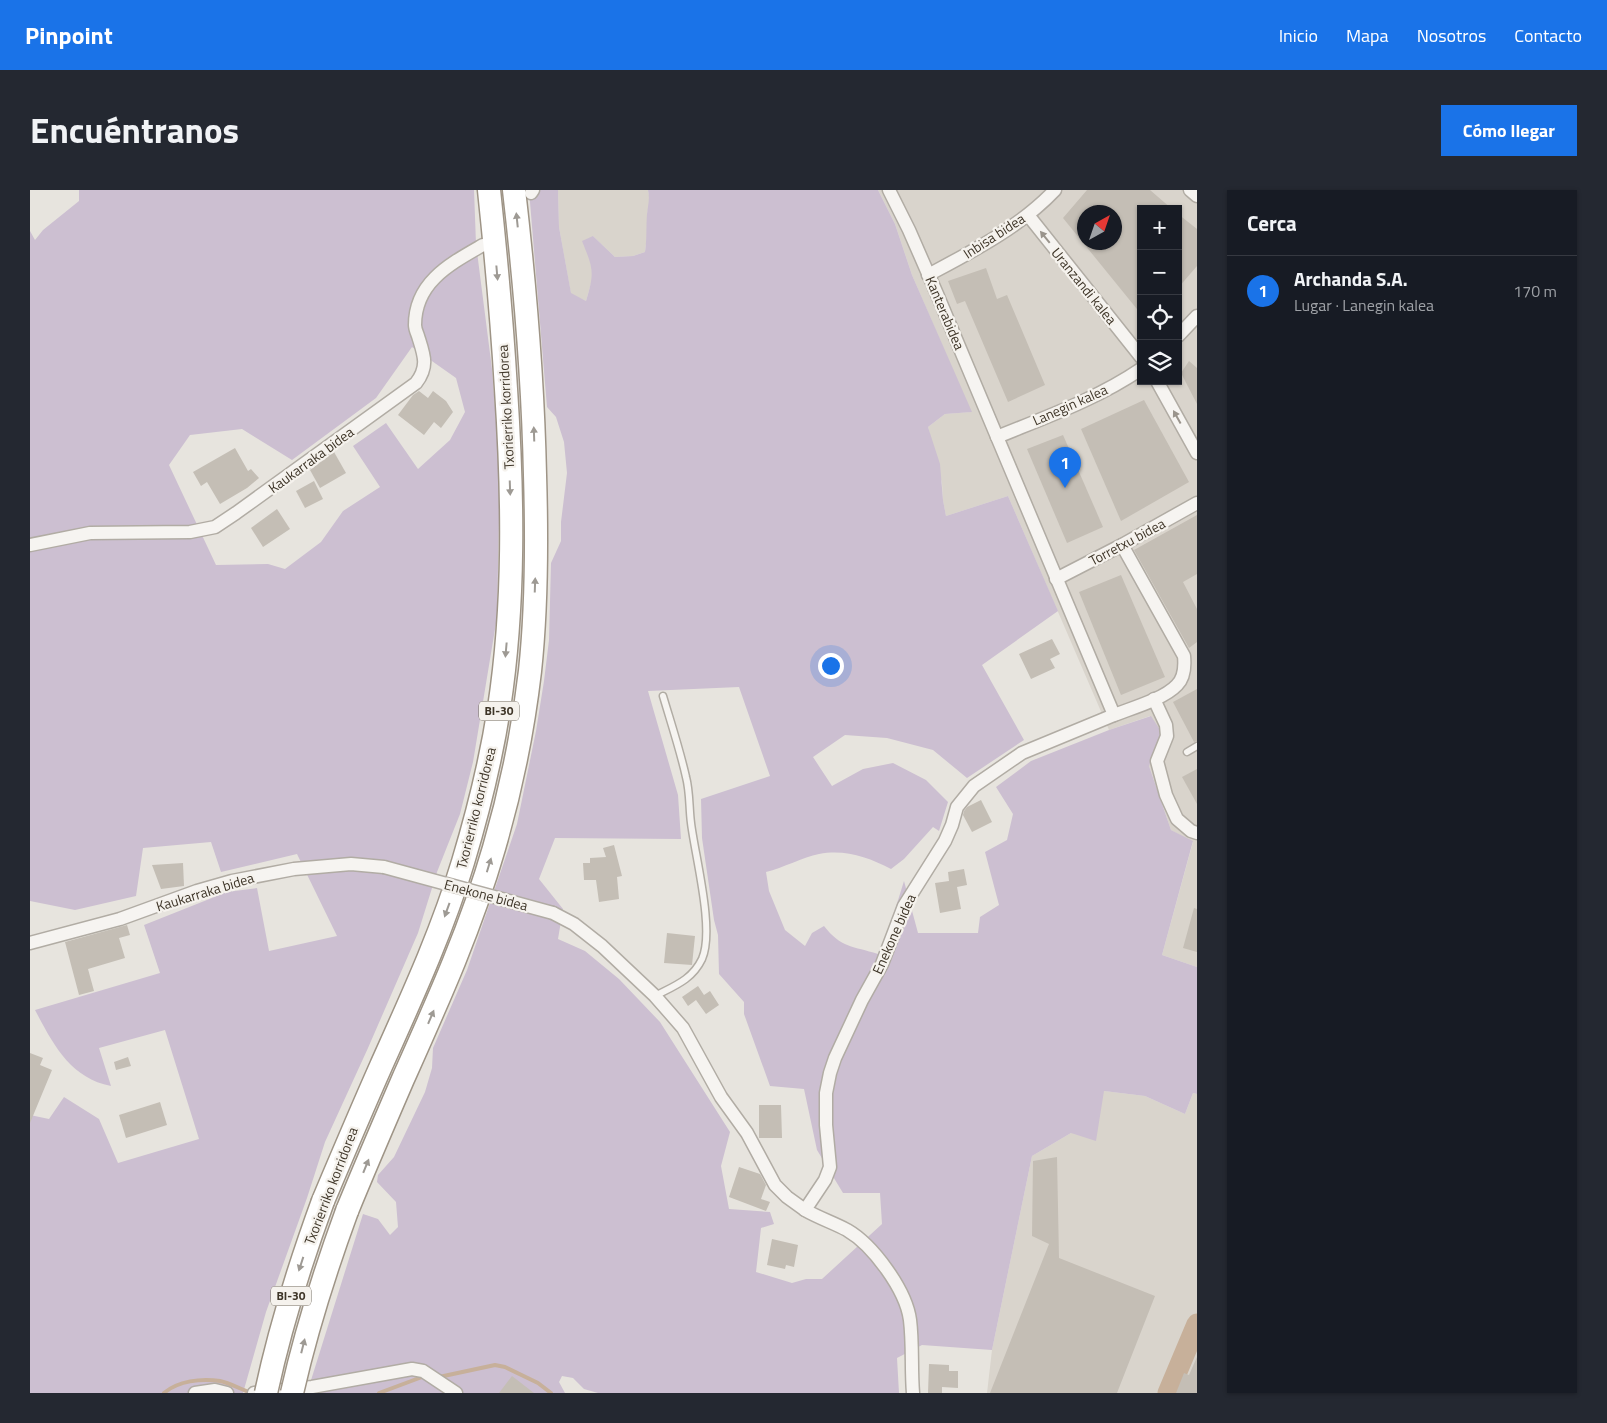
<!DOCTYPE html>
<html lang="es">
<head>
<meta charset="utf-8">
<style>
  body { margin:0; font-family:"Titillium Web",sans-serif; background:#242831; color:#f1f3f6 }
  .controls { position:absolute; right:15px; top:15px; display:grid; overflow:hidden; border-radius:0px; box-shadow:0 1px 4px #0004 }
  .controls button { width:45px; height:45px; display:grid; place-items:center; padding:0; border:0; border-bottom:1px solid #363941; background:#171b24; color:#f1f3f6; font:25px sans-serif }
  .compass { position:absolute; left:1047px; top:15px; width:45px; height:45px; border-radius:50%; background:#171b24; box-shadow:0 1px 4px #0004; rotate:40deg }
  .you { position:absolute; left:800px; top:475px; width:18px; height:18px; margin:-12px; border:4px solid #fff; border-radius:50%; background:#1a73e8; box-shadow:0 0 0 8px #1a73e833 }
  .badge { display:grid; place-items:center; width:32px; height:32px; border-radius:50%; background:#1a73e8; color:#fff; font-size:16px; font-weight:700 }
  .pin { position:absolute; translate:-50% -41px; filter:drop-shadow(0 1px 2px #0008) }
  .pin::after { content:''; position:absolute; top:26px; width:18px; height:15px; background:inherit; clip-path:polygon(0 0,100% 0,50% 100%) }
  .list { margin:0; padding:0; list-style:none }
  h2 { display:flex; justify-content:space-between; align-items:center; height:65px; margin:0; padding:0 20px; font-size:21px }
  h2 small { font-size:16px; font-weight:400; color:#9ea1a6 }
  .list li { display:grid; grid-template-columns:32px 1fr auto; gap:15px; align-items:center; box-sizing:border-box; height:70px; padding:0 20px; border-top:1px solid #363941 }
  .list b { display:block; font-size:19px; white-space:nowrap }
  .list p { margin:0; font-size:16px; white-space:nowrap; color:#9ea1a6 }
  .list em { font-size:16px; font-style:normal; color:#9ea1a6 }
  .icon { flex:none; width:28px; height:28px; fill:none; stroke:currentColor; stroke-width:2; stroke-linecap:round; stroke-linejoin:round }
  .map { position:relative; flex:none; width:1167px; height:1203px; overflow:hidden; border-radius:0px }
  header { display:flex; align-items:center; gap:30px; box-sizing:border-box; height:70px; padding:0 25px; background:#1a73e8; color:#fff }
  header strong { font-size:24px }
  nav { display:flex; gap:28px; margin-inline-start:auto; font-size:18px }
  .intro { display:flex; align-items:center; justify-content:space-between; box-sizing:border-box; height:120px; padding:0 30px }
  h1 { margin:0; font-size:35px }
  .button { padding:12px 22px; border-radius:0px; background:#1a73e8; color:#fff; font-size:18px; font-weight:700 }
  main { display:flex; gap:30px; padding:0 30px }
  aside { flex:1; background:#171b24; border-radius:0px; box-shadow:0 1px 4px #0004 }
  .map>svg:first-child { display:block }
  .built { fill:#d9d4cc; fill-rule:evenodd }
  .green { fill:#ccbfd1; fill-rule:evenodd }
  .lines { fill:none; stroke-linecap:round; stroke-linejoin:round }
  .stream { stroke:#c7b09a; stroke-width:4 }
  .river { stroke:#c7b09a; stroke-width:21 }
  .building { fill:#c4beb5; fill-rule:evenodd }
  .lane-casing { stroke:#b1aca4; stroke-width:9 }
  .street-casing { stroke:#b1aca4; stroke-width:15 }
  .highway-casing { stroke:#9e9486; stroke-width:25 }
  .lane { stroke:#f6f4f1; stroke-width:6 }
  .street { stroke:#f6f4f1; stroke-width:12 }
  .highway { stroke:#fff; stroke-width:22 }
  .street-bridge-casing { stroke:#b1aca4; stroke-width:15; stroke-linecap:butt }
  .highway-bridge-casing { stroke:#9e9486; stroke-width:25; stroke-linecap:butt }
  .street-bridge { stroke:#f6f4f1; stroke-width:12 }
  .highway-bridge { stroke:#fff; stroke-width:22 }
  .oneway { fill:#9e9a94 }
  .oneway2 { fill:#9a948c }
  .labels { text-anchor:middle; stroke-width:4.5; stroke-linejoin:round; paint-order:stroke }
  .shield { fill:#f5f2ed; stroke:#756e63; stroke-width:1 }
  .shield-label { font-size:12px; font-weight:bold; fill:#3e3528 }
  .street-label { font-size:14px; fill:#3e3528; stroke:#f5f2ed }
</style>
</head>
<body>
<header>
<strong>Pinpoint</strong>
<nav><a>Inicio</a><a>Mapa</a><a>Nosotros</a><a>Contacto</a></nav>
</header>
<div class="intro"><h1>Encuéntranos</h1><a class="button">Cómo llegar</a></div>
<main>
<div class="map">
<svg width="1167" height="1203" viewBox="0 0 1167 1203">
  <rect width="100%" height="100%" fill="#e7e4de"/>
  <g class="built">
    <path d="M 528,0 L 618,0 L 620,10 L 617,24 L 617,45 L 615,62 L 603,66 L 585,67 L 563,46 L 562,90 L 556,111 L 541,104 L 529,37 Z"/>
    <path d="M 848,0 L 1167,0 L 1167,777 L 1132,765 L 1163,652 L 1141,640 L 1119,576 L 1120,526 L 1079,540 L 978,306 L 916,326 L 913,310 L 912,293 L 898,237 L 915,224 L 941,222 L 882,85 L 865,34 ZM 1111,19 L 1148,19 L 1148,191 L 1111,191 ZM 1054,22 L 1084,22 L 1084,52 L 1054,52 Z"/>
    <path d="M 1074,901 L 1115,906 L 1155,924 L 1163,903 L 1167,904 L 1167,1203 L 957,1203 L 962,1160 L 1002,966 L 1041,943 Z"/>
  </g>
  <g class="green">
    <path d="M 49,0 L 444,0 L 446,54 L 462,179 L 465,218 L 469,275 L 469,329 L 467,427 L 443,572 L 430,624 L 407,682 L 388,743 L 338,858 L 295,952 L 277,1008 L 236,1122 L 213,1203 L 0,1203 L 0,925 L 19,929 L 34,907 L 69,929 L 88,973 L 169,949 L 135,840 L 69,858 L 81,896 C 40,888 23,854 5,820 L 130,783 L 114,735 L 197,702 L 227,698 L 239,761 L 307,746 L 267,664 L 191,682 L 181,652 L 113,658 L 106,706 L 45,720 L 0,711 L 0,41 L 5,50 L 13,40 L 49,11 ZM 382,157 L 426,188 L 435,222 L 420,250 L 388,279 L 356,233 L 323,256 L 350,297 L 313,321 L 291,352 L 255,379 L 238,374 L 186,375 L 139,275 L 160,245 L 212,239 L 262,270 L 346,208 Z"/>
    <path d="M 499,0 L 528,0 L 529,37 L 541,103 L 556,111 C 565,82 563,78 552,51 L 563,46 L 585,67 L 603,66 L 615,62 C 617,49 616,37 617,24 C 618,15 620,9 618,0 L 848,0 L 865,34 L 882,85 L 942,222 L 915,224 L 898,237 L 910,274 L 913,310 L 916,326 L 978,306 L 1028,421 L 952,475 L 994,550 L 937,588 L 903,560 L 857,548 L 815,545 L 783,567 L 802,596 L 833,579 L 863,573 L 896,590 L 918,612 L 909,641 L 903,637 L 874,669 L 861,679 C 838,667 815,659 789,664 C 773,667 753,678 736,682 L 739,701 L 755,740 L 775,756 L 782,743 L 794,736 C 811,758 823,756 848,764 L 855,752 L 874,691 L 888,743 L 948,743 L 950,727 L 969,715 L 955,662 L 977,650 L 983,624 L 966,597 L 1001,571 L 1079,540 L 1121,526 L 1132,543 L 1119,576 L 1141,640 L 1163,651 L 1132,765 L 1167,777 L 1167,904 L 1163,903 L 1155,924 L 1115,906 L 1074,901 L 1066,951 L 1041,943 L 1002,966 L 962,1160 L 892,1155 L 867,1168 L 869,1203 L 568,1203 L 554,1199 L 543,1188 L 532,1186 L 529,1192 L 535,1203 L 277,1203 L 333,1024 L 348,1029 L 360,1045 L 368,1037 L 366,1012 L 347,992 L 348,985 L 364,967 L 395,902 L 402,878 L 403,858 L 437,780 L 487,634 L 506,541 L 514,491 L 519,450 L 521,373 L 531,351 L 531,332 L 537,283 L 534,252 L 526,227 L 517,217 ZM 709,497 L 740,586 L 671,609 L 672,648 L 684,730 L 688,745 L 689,784 L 714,812 L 714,824 L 740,896 L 774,899 L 787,960 L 813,1003 L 850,1003 L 852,1034 L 792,1089 L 776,1089 L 762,1093 L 726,1082 L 731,1038 L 744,1034 L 740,1022 L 699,1019 L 691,976 L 700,942 L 630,832 L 589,789 L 555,761 L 528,749 L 533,719 L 509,689 L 525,648 L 651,649 L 648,605 L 618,501 Z"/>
  </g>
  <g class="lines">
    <g class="stream">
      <path d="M 409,1187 L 465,1175 L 475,1177 L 508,1193 L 521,1203"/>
      <path d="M 134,1203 C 148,1191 171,1188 190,1191 C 200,1193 210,1199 219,1202"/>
      <path d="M 349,1203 L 392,1187 L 397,1187"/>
    </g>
    <path class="river" d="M 1138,1203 L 1167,1134"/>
  </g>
  <g class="building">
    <path d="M 1057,0 L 1120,0 L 1142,19 L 1111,19 L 1111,124 L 1033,28 ZM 1054,22 L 1084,22 L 1084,52 L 1054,52 Z"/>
    <path d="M 1148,24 L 1167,39 L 1167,76 L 1148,98 Z"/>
    <path d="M 956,78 L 967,109 L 977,105 L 1015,195 L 978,212 L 935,111 L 927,114 L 918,91 Z"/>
    <path d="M 1159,171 L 1167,178 L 1167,214 L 1151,183 Z"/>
    <path d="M 389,201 L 398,208 L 403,201 L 416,211 L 423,222 L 411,238 L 404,232 L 394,245 L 368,225 L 383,205 Z"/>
    <path d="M 1114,210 L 1159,292 L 1091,331 L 1051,239 Z"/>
    <path d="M 1033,245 L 1073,337 L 1037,353 L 997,259 Z"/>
    <path d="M 205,258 L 218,281 L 221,279 L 229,288 L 217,298 L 190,314 L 177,292 L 171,296 L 163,282 Z"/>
    <path d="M 304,262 L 316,283 L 290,298 L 280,280 Z"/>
    <path d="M 284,291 L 293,309 L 275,318 L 266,301 Z"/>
    <path d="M 247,319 L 260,339 L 233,357 L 221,338 Z"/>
    <path d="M 1167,325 L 1167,384 L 1153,392 L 1167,419 L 1167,452 L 1159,458 L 1104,360 Z"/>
    <path d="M 1091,385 L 1135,487 L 1091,505 L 1049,402 Z"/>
    <path d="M 1022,449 L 1030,464 L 1020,469 L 1025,478 L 1001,489 L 989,464 Z"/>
    <path d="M 1167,499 L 1167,551 L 1164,552 L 1143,512 Z"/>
    <path d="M 1167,579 L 1167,614 L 1152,587 Z"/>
    <path d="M 951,610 L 962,632 L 942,642 L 933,625 L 934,621 L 937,617 Z"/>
    <path d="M 584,655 L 592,686 L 587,687 L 589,709 L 569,712 L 566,690 L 554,690 L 553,673 L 560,673 L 560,668 L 576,667 L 573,658 Z"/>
    <path d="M 153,673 L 154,696 L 131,699 L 122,675 Z"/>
    <path d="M 934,679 L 937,695 L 927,697 L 931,719 L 910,723 L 905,693 L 919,691 L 918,682 Z"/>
    <path d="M 1164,718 L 1167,719 L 1167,762 L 1153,758 Z"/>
    <path d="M 97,735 L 100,745 L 89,748 L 95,768 L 58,779 L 64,801 L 49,805 L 35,752 Z"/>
    <path d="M 637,743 L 665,746 L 662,775 L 634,773 Z"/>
    <path d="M 668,796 L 674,805 L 680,801 L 689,815 L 676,824 L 666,810 L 658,816 L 652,807 Z"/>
    <path d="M 0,863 L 13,868 L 10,875 L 22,880 L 0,933 Z"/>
    <path d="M 98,867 L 101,876 L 86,880 L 84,872 Z"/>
    <path d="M 130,912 L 137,935 L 96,948 L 89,925 Z"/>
    <path d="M 729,915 L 751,915 L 752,948 L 729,948 Z"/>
    <path d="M 1027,967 L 1029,1068 L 1125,1106 L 1087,1203 L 960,1203 L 1019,1054 L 1002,1046 L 1003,971 Z"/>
    <path d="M 709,977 L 730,984 L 736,995 L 731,1009 L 740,1012 L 736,1021 L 699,1007 Z"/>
    <path d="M 742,1049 L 768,1055 L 764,1077 L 756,1075 L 755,1079 L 737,1075 Z"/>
    <path d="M 1167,1167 L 1167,1203 L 1146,1203 L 1154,1183 L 1159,1185 Z"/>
    <path d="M 899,1174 L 919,1175 L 919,1181 L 928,1181 L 928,1198 L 912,1197 L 912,1203 L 898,1203 Z"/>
    <path d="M 482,1186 L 504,1203 L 469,1203 Z"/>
  </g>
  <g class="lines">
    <defs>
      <g id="lane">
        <path d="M 1157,562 L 1167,556"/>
        <path d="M 625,806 C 644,796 662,790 672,769 C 685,740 665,666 661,633 C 659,618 660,602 656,587 C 650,560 641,533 633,506"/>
      </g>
      <g id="street">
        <path d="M 859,0 L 879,40 L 907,104 L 1084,525 C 1102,518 1134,509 1147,495 C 1155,487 1155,476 1154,466 L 1092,355"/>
        <path d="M 1160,0 L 1167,6"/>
        <path d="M 501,3 L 503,0"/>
        <path d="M 998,25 L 1111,167"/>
        <path d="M 898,85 C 943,61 990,37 1025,0"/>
        <path d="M 1148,146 L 1167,126"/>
        <path d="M 1127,191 L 1167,263"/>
        <path d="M 967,247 C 1016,227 1067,209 1111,179"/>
        <path d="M 0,355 L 60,343 L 160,342 L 185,337 L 206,323 L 386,193 C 399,176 394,165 388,146 C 387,143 385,139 385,135 C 385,92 420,74 453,55"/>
        <path d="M 1026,389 L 1092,355 L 1167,313"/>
        <path d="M 1124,509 L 1136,535 L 1137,546 L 1127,571 L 1136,605 L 1147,629 L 1161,641 L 1167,643"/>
        <path d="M 523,723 L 544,734 L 572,756 L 625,806 L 653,838 L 691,907 L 717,943 L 745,995 L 757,1007 L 775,1020"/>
        <path d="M 0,753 L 90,729 L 167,701 L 202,691 L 264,679 L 321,674 L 354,677"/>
        <path d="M 165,1203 L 185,1200 L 197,1203"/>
        <path d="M 224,1203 L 282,1197 L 382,1179 L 393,1181 L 426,1203"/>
        <path d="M 883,1203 C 881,1179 883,1154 880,1130 C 876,1100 843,1055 817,1040 C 804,1033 789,1028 775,1020 L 795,990 L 800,977 L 796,935 L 796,903 L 800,883 L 805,868 L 832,810 L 852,774 L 874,716 L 915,651 L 922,635 L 927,617 L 944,596 L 992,563 L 1084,525"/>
      </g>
      <g id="highway">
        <path d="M 293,1011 C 312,966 331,921 351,876 C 381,809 412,742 433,672 C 448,622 461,570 469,518 C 485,413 483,305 476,199 C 472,132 466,66 459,0"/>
        <path d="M 317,1021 C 335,977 354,933 373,889 C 407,813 441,738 464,658 C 481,600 493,541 500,481 C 507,416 507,351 505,285 C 503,190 495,95 484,0"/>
      </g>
    </defs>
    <use href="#lane" class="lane-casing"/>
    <use href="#street" class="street-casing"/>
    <use href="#highway" class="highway-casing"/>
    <use href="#lane" class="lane"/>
    <use href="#street" class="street"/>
    <use href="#highway" class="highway"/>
    <defs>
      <path id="street-bridge" d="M 354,677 L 523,723"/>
      <g id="highway-bridge">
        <path d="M 236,1203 C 250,1137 270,1074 293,1011"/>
        <path d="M 262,1203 C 276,1141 295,1081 317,1021"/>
      </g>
    </defs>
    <use href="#street-bridge" class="street-bridge-casing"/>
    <use href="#highway-bridge" class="highway-bridge-casing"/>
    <use href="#street-bridge" class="street-bridge"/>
    <use href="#highway-bridge" class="highway-bridge"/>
  </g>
  <defs><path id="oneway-solid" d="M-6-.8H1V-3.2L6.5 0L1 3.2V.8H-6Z" transform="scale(1.25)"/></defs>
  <g class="oneway">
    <use href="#oneway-solid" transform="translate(487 30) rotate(-96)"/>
    <use href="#oneway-solid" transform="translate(467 83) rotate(85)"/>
    <use href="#oneway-solid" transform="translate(504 244) rotate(-92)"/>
    <use href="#oneway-solid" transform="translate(480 298) rotate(88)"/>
    <use href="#oneway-solid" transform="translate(505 395) rotate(-88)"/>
    <use href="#oneway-solid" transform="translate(476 460) rotate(95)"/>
    <use href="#oneway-solid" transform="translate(459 675) rotate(-73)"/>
    <use href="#oneway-solid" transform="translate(417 720) rotate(110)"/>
    <use href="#oneway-solid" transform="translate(401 827) rotate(-67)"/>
    <use href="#oneway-solid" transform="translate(336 976) rotate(-68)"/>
    <use href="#oneway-solid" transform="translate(271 1074) rotate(108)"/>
    <use href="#oneway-solid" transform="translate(273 1156) rotate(-76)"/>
  </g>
  <g class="oneway2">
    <use href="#oneway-solid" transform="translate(1015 47) rotate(-129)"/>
    <use href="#oneway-solid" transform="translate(1147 227) rotate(-119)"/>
  </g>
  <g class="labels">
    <g class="shield">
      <rect x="449" y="511.5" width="40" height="19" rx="4"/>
      <rect x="241" y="1096.5" width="40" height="19" rx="4"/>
    </g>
    <g class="shield-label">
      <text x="469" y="525">BI-30</text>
      <text x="261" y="1110">BI-30</text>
    </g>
    <g class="street-label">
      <text transform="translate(964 46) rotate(-33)" y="5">Inbisa bidea</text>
      <text transform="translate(1054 96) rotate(51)" y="5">Uranzandi kalea</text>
      <text transform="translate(915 123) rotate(67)" y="5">Kanterabidea</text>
      <text transform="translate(1040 215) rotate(-24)" y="5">Lanegin kalea</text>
      <text transform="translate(476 217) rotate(-93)" y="5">Txorierriko korridorea</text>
      <text transform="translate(281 270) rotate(-36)" y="5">Kaukarraka bidea</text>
      <text transform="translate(1097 352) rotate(-28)" y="5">Torretxu bidea</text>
      <text transform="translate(446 618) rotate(-76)" y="5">Txorierriko korridorea</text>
      <text transform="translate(175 702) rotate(-17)" y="5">Kaukarraka bidea</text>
      <text transform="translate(456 705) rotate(15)" y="5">Enekone bidea</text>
      <text transform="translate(864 744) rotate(-66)" y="5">Enekone bidea</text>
      <text transform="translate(301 996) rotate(-69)" y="5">Txorierriko korridorea</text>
    </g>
  </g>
</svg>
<div class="controls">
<button>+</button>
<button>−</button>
<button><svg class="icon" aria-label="locate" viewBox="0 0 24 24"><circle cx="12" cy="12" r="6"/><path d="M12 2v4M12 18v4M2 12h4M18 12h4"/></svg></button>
<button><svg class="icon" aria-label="layers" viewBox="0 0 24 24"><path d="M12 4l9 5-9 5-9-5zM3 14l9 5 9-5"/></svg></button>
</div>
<svg class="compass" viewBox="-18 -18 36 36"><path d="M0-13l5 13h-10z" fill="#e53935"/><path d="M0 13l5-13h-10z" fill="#9ea1a6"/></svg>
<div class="you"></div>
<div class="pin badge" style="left:1035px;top:298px">1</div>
</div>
<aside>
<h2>Cerca<small></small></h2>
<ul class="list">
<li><span class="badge">1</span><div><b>Archanda S.A.</b><p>Lugar · Lanegin kalea</p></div><em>170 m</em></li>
</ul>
</aside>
</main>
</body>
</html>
